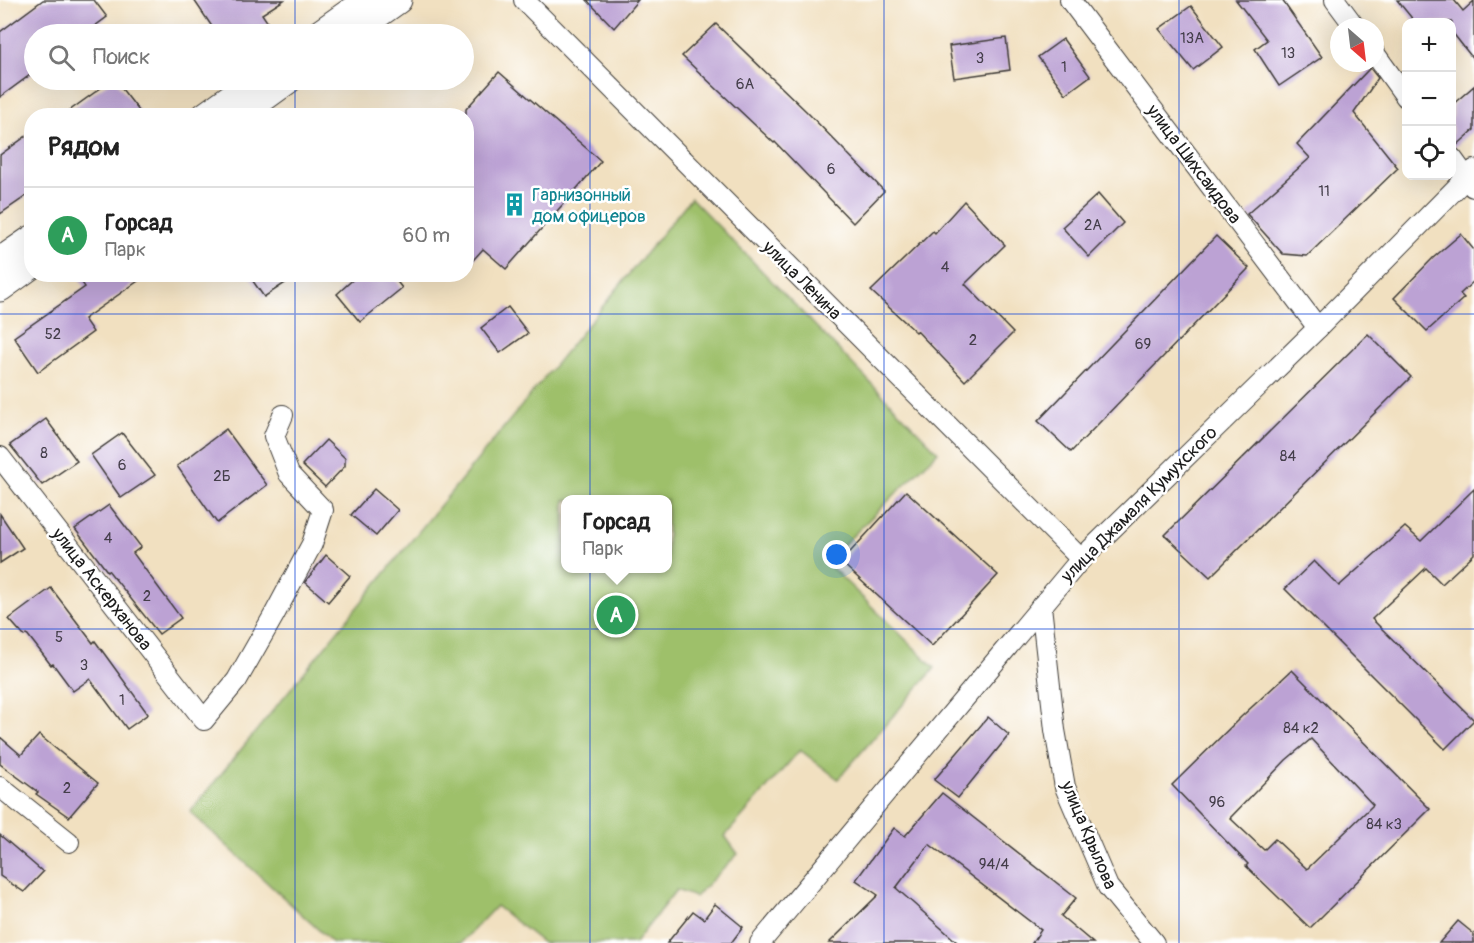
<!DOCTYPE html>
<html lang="ru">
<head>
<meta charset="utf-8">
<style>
  body { margin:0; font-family:Pangolin,sans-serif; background:#f2f2f2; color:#222 }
  .controls { position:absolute; right:18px; top:18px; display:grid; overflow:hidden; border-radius:12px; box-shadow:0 6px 24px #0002 }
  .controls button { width:54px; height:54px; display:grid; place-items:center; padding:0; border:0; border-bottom:2px solid #e0e0e0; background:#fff; color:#222; font:30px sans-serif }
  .compass { position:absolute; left:1330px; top:18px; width:54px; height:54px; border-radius:50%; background:#fff; box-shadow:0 6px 24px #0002; rotate:152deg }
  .you { position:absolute; left:837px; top:555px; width:21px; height:21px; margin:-15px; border:4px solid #fff; border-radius:50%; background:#1a73e8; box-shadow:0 0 0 9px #1a73e833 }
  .badge { display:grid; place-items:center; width:39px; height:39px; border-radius:50%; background:#0b8043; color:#fff; font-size:20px; font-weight:700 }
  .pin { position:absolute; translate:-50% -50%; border:3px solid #fff; box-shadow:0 2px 6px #0006 }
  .popup { position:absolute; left:561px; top:495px; width:111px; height:78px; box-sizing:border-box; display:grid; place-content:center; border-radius:12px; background:#fff; filter:drop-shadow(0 2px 4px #0005); font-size:20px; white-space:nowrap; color:#767676 }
  .popup b { font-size:22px; color:#222 }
  .popup::after { content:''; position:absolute; left:50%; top:100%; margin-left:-12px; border:12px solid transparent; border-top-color:#fff }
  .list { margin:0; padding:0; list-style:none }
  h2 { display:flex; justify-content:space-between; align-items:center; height:78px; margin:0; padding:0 24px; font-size:26px }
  h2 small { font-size:20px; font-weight:400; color:#767676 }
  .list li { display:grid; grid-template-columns:39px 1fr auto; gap:18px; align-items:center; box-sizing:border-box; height:96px; padding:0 24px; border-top:2px solid #e0e0e0 }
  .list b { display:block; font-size:22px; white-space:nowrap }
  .list p { margin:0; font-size:20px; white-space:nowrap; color:#767676 }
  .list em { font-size:20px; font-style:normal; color:#767676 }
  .icon { flex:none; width:33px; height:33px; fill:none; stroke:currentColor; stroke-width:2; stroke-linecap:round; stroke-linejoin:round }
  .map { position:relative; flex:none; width:1474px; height:943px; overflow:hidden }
  .search { position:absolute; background:#fff; box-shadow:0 6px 24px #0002; left:24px; top:24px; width:450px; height:66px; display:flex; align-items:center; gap:15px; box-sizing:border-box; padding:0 21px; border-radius:33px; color:#767676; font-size:22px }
  .panel { position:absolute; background:#fff; box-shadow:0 6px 24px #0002; left:24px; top:108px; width:450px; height:174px; border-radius:24px }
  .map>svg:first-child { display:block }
  .green { fill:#9ec06a; stroke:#5d6e43; stroke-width:1.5; fill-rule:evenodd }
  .building { fill:#bca2d4; fill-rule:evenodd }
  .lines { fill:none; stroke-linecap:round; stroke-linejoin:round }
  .street-casing { stroke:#3c3935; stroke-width:22 }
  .secondary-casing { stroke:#3c3935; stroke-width:29 }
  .street { stroke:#fff; stroke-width:20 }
  .secondary { stroke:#fff; stroke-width:27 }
  .grid { fill:none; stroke:#1d4ed8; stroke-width:1.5; stroke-opacity:0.55 }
  .labels { text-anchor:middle; stroke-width:5; stroke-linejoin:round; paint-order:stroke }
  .number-label { font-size:15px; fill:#443e4a }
  .street-label { font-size:18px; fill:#1c1c1c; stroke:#fff }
  .culture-label { font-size:18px; fill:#0d838f; stroke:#fff; text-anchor:start }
</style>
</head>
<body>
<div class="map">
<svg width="1474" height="943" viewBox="0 0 1474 943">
  <rect width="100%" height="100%" fill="#fff"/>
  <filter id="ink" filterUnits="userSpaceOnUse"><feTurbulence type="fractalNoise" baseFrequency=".0167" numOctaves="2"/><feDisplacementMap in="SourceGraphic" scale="12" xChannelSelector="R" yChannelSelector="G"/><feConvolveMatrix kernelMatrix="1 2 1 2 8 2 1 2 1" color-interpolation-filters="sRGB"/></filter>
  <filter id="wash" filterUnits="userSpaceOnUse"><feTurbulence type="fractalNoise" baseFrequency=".008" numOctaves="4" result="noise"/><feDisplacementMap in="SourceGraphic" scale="24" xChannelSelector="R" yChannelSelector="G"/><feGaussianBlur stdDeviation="1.35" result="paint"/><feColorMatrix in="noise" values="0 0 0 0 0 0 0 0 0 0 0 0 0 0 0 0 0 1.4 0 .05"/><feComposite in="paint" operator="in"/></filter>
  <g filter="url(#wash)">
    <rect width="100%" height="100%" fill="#f1e0c0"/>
    <path class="green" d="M 691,198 L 938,452 L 826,562 L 935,668 L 838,779 L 800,750 L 725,836 L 738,854 L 695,897 L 676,890 L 635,943 L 543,943 L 496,906 L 461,943 L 333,943 L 190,812 ZM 565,500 L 667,500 L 667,568 L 565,568 Z"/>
    <g id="blocks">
      <g class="building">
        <path d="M 43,0 L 94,0 L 107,17 L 84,34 L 34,34 L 34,72 L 0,97 L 0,32 Z"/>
        <path d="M 194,0 L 284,0 L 262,14 L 270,26 L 257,34 L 217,34 Z"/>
        <path d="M 587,0 L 638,0 L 614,28 Z"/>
        <path d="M 1236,0 L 1282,0 L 1322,57 L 1279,86 L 1255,49 L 1267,40 Z"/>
        <path d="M 1397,0 L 1454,0 L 1463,11 L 1474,1 L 1474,60 L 1452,32 L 1452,22 L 1415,22 Z"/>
        <path d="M 1191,6 L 1223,47 L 1193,70 L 1159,29 Z"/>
        <path d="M 716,24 L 806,111 L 884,191 L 853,223 L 775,142 L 774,143 L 682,56 Z"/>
        <path d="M 1006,38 L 1010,70 L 954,78 L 949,46 Z"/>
        <path d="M 1063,39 L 1090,76 L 1066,94 L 1038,57 Z"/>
        <path d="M 1370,68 L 1378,78 L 1354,113 L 1398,168 L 1307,256 L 1283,254 L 1247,214 L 1310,158 L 1297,144 Z"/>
        <path d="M 499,72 L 601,161 L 506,269 L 483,249 L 466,268 L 466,109 Z"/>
        <path d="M 112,80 L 115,80 L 143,116 L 62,116 Z"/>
        <path d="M 1474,86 L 1474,130 L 1455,147 L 1452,146 L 1452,105 Z"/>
        <path d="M 32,132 L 32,192 L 0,214 L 0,155 Z"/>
        <path d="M 1098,194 L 1123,223 L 1089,257 L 1062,227 Z"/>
        <path d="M 964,201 L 1005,245 L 965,284 L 1013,333 L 965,381 L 917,331 L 916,332 L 871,291 L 933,231 L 935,233 Z"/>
        <path d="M 1461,234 L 1474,250 L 1474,281 L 1460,294 L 1464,298 L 1427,331 L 1394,298 L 1433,258 Z"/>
        <path d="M 1216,236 L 1249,268 L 1071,452 L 1038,421 Z"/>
        <path d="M 76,274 L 148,274 L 84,319 L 93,332 L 38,372 L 14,337 L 85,287 Z"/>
        <path d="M 248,274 L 299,274 L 264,297 Z"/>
        <path d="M 359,274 L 391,274 L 402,288 L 360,322 L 337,294 Z"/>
        <path d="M 508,307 L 528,333 L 500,353 L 481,328 Z"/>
        <path d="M 1368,334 L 1411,377 L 1210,577 L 1165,535 Z"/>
        <path d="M 46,419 L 77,461 L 42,485 L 10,445 Z"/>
        <path d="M 226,429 L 267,485 L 217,523 L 177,466 Z"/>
        <path d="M 122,433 L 155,475 L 121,498 L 91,455 Z"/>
        <path d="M 326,440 L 345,458 L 345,466 L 325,487 L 302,465 Z"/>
        <path d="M 374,489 L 398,510 L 376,536 L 351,515 Z"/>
        <path d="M 1474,489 L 1474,554 L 1442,584 L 1426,568 L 1372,619 L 1474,720 L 1445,749 L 1285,589 L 1314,561 L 1339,586 L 1405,527 L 1421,541 Z"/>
        <path d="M 906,491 L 998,575 L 932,646 L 841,562 Z"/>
        <path d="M 109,505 L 141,547 L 133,553 L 181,618 L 159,634 L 108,570 L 107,571 L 75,529 Z"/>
        <path d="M 0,514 L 23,548 L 0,563 Z"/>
        <path d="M 326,555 L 350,576 L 328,602 L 305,582 Z"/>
        <path d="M 51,588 L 93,643 L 95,641 L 148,714 L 127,729 L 90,679 L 73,691 L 53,664 L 51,665 L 27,634 L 24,636 L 9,619 Z"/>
        <path d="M 1292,670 L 1430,809 L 1310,928 L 1246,866 L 1248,864 L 1172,785 L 1241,717 ZM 1311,739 L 1373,805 L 1307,869 L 1275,839 L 1264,850 L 1230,818 L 1286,760 Z"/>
        <path d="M 988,717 L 1009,735 L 958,798 L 934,780 Z"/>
        <path d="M 39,735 L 98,783 L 69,817 L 36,794 L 38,792 L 0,764 L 0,737 L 21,755 Z"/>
        <path d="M 942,793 L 1076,898 L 1061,916 L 1093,943 L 1032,943 L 1041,930 L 929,844 L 896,888 L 958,943 L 829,943 L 878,895 L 856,880 L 894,828 L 905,836 Z"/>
        <path d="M 0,835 L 43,872 L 24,892 L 0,876 Z"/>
        <path d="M 715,904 L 743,927 L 731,943 L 667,943 L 693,911 L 704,919 Z"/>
        <path d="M 1458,921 L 1474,934 L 1474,943 L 1439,943 Z"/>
      </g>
    </g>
  </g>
  <g filter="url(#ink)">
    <use href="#blocks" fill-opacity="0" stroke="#3c3935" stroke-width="1.5"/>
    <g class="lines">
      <defs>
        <g id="street">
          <path d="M 524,0 L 1081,559"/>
          <path d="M 1070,0 L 1318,328"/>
          <path d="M 1335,0 L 1355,27"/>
          <path d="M 1375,54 L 1406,97"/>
          <path d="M 1452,158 L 1473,187"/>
          <path d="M 0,457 L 204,720 L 237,680 L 274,615 L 312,544 L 323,510 L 289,474 L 274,436 L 283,415"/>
          <path d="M 1041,606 L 1055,730 L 1065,787 L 1108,887 L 1154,943"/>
          <path d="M 0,787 L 69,842"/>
          <path d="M 760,943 L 1081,559 L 1318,328 L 1474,170"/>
        </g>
        <g id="secondary">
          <path d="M 353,32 L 398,0"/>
          <path d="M 319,34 L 367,0"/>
          <path d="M 205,116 L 255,80"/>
          <path d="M 238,116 L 288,80"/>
          <path d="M 0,261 L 32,239"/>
          <path d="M 0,288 L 32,265"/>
        </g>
      </defs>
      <use href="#street" class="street-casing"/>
      <use href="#secondary" class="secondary-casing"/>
      <use href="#street" class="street"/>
      <use href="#secondary" class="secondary"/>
    </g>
  </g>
  <path class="grid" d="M 295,0 L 295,34M 590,0 L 590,943M 884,0 L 884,943M 1179,0 L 1179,943M 295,80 L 295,116M 295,274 L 295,943M 0,314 L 1474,314M 0,629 L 1474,629"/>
  <defs>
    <symbol id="building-bare" viewBox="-9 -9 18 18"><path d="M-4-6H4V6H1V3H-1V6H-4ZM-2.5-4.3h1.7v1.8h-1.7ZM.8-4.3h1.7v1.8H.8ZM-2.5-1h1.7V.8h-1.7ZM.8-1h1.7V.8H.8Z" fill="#0f9aa8" stroke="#fff" stroke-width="2.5" paint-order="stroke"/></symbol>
  </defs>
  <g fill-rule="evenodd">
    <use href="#building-bare" x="498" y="188" width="33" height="33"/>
  </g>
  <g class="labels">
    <g class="number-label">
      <text x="1192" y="43">13А</text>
      <text x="1288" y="58">13</text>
      <text x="980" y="63">3</text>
      <text x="1064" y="72">1</text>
      <text x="745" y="89">6А</text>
      <text x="831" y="174">6</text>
      <text x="1324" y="196">11</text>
      <text x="1093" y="230">2А</text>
      <text x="945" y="272">4</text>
      <text x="53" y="339">52</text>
      <text x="973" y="345">2</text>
      <text x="1143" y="349">69</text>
      <text x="44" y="458">8</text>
      <text x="1288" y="461">84</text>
      <text x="122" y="470">6</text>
      <text x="222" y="481">2Б</text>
      <text x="108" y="543">4</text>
      <text x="147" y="601">2</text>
      <text x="59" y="642">5</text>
      <text x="84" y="670">3</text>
      <text x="122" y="705">1</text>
      <text x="1301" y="733">84 к2</text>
      <text x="67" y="793">2</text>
      <text x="1217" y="807">96</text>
      <text x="1384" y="829">84 к3</text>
      <text x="994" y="869">94/4</text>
    </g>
    <g class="street-label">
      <text transform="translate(1194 164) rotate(53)" y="6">улица Шихсаидова</text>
      <text transform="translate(802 280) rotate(45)" y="6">улица Ленина</text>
      <text transform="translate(1139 504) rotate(-45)" y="6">улица Джамаля Кумухского</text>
      <text transform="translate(102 589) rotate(52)" y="6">улица Аскерханова</text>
      <text transform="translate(1089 835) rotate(67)" y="6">улица Крылова</text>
    </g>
    <g class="culture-label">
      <text x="532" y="201">Гарнизонный<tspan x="532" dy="21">дом офицеров</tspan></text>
    </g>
  </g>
</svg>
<div class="controls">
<button>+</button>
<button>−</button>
<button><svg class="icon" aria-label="locate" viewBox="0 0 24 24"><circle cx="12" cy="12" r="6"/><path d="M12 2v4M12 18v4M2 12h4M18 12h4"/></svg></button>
</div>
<svg class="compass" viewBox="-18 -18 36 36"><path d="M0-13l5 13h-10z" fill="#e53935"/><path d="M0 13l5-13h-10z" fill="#767676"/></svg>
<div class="you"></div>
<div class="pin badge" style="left:616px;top:615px;background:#2e9e5b">A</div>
<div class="popup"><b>Горсад</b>Парк</div>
<div class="search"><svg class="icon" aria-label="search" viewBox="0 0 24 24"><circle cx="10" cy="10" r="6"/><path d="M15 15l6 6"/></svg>Поиск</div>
<section class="panel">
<h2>Рядом<small></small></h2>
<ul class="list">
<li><span class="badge" style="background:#2e9e5b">A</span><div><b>Горсад</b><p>Парк</p></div><em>60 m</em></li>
</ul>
</section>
</div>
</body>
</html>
